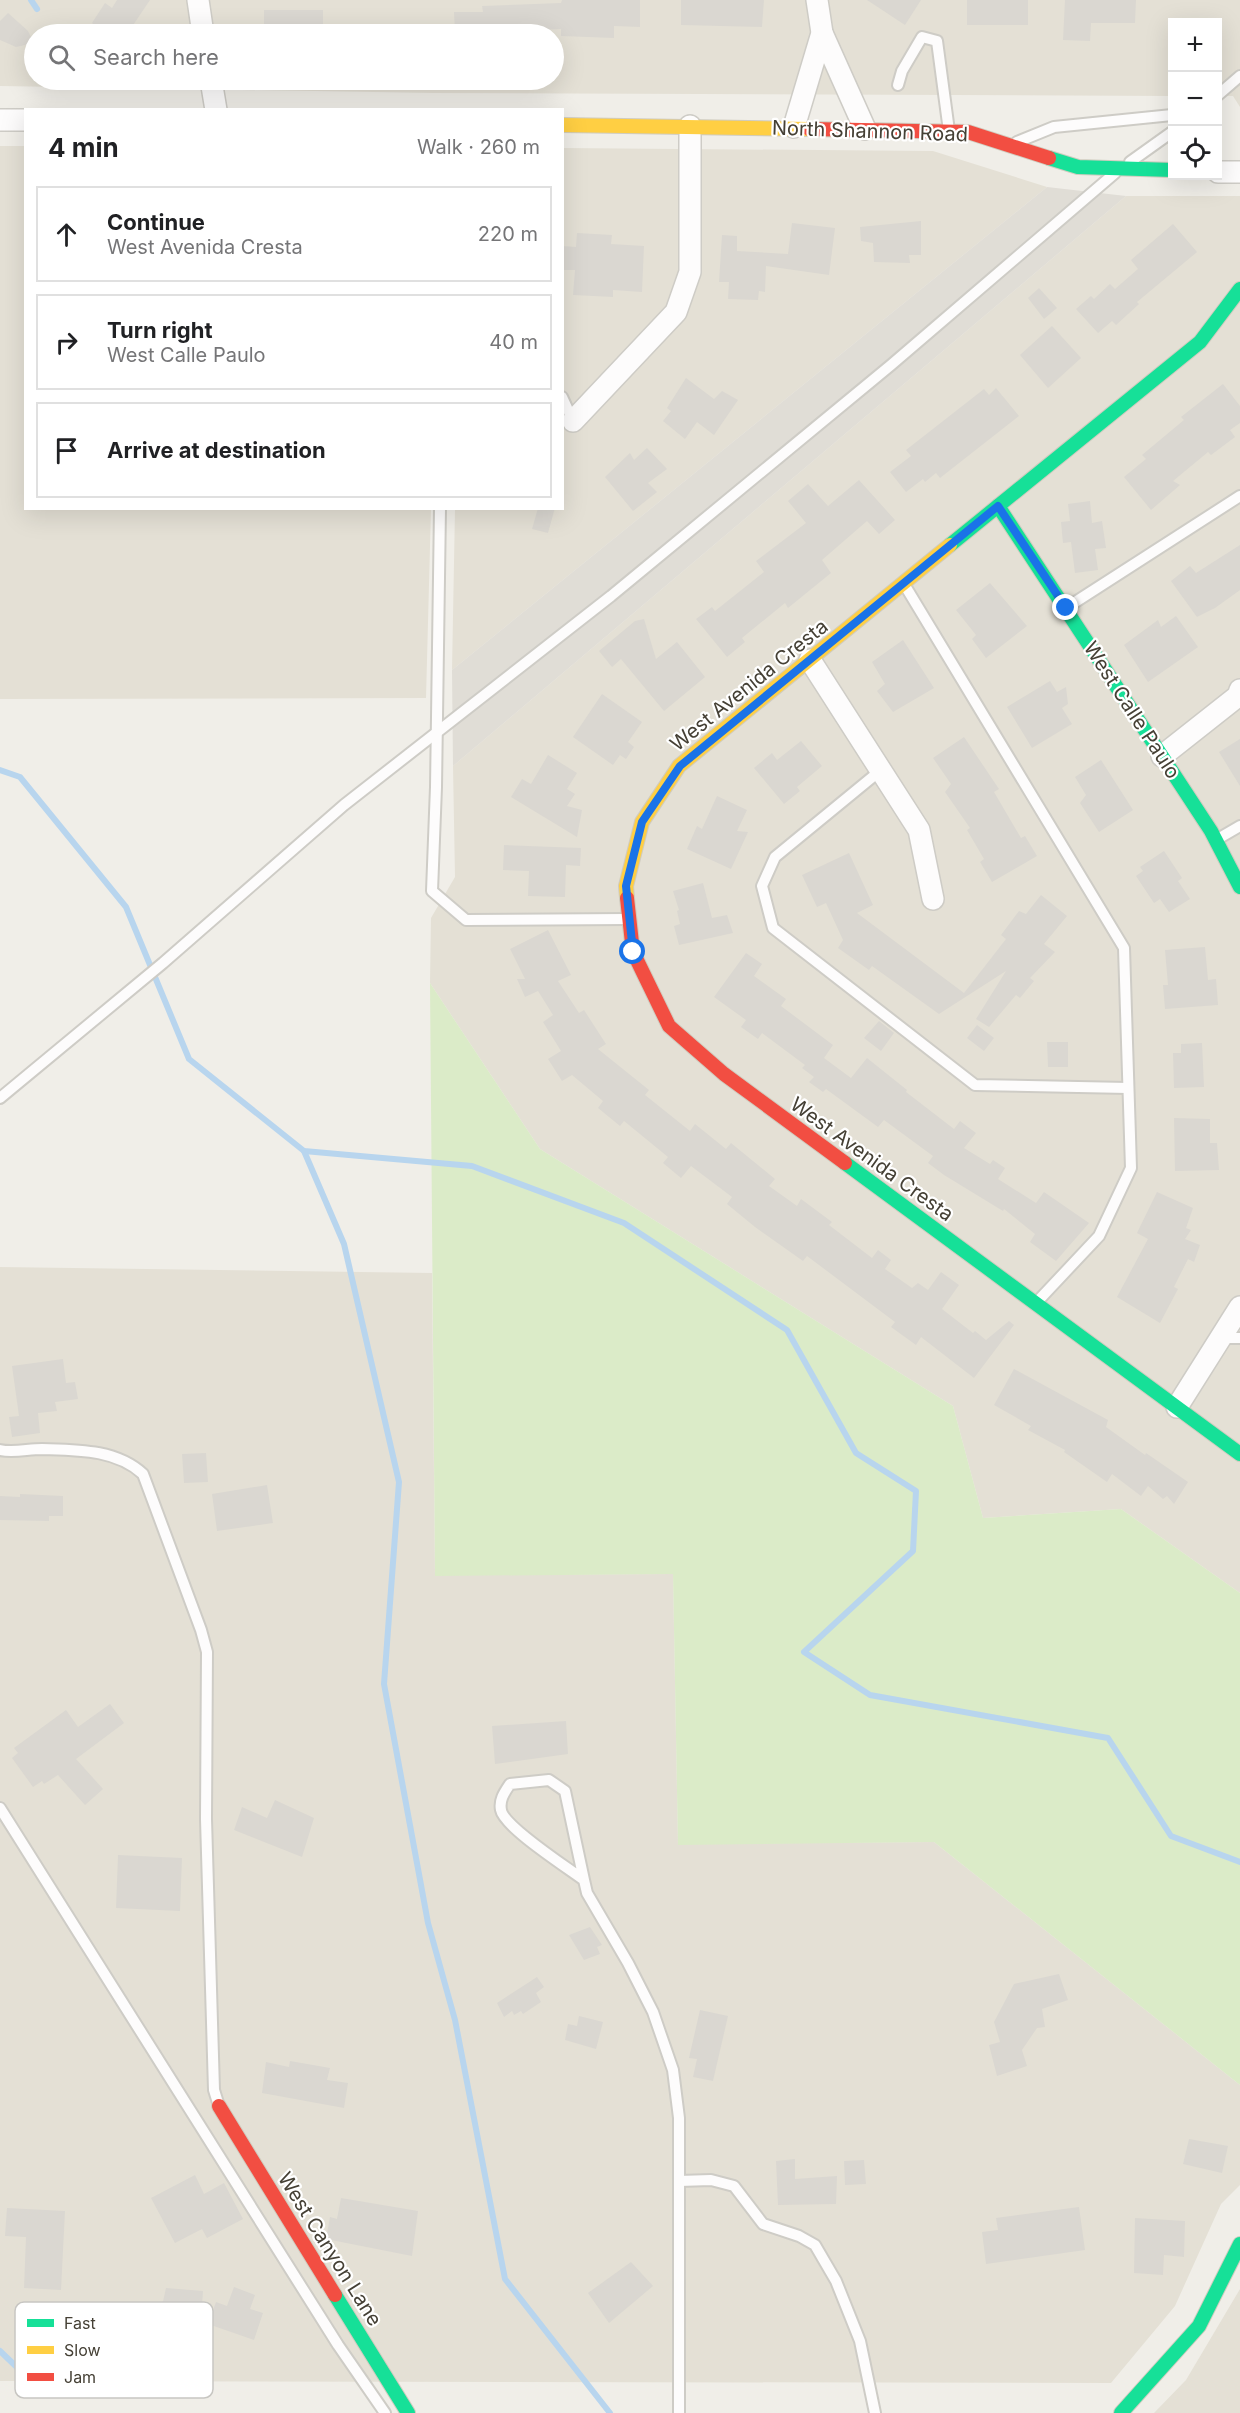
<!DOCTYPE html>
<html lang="en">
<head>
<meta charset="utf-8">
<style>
  body { margin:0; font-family:Inter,sans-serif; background:#f2f2f2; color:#202124 }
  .controls { position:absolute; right:18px; top:18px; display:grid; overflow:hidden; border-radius:0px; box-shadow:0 6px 24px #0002 }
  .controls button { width:54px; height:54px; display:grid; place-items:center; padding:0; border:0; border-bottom:2px solid #e0e0e0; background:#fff; color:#202124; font:30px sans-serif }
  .stop { position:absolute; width:18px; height:18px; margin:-14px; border:4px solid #1a73e8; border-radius:50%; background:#fff }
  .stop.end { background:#1a73e8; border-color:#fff; box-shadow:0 2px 6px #0008 }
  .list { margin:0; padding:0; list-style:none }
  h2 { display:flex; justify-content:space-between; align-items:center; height:78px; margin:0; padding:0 24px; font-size:26px }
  h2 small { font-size:20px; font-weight:400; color:#757577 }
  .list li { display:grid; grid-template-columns:39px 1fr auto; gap:18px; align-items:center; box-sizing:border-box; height:96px; margin:0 12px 12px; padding:0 12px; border:2px solid #e0e0e0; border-radius:0px }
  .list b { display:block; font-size:22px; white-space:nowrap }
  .list p { margin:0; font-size:20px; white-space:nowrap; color:#757577 }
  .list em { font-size:20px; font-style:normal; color:#757577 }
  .icon { flex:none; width:33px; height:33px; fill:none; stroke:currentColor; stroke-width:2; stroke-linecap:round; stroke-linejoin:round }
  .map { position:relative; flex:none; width:1240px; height:2413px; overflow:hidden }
  .search { position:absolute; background:#fff; box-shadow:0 6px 24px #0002; left:24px; top:24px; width:540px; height:66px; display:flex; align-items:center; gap:15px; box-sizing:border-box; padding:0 21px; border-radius:33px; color:#757577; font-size:22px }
  .panel { position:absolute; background:#fff; box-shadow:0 6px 24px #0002; left:24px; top:108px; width:540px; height:402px; border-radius:0px }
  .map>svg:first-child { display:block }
  .residential { fill:#e4e0d5; fill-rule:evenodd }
  .industrial { fill:#e0ddd6 }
  .green { fill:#dbebc8 }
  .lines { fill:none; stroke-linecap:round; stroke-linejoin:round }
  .stream { stroke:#b8d5ee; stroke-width:6 }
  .building { fill:#dad7d1 }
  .lane-casing { stroke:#ceccc6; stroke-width:14 }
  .street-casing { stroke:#ceccc6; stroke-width:24 }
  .fast-casing { stroke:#d0ccbf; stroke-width:16 }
  .slow-casing { stroke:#d0ccbf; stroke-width:16 }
  .jam-casing { stroke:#d0ccbf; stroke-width:16 }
  .lane { stroke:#fdfcfc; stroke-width:10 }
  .street { stroke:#fdfcfc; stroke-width:21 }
  .fast { stroke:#16e098; stroke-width:14 }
  .slow { stroke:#ffcf43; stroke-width:14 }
  .jam { stroke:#f24e42; stroke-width:14 }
  .route { stroke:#1a73e8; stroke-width:8 }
  .labels { text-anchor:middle; stroke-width:4.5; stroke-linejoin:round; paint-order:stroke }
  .street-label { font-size:20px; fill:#454035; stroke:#fff }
  .key { fill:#fff; stroke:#c7c6c2; stroke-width:1.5 }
  .key-label { font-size:16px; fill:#454035 }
</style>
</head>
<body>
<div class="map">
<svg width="1240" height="2413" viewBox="0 0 1240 2413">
  <rect width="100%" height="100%" fill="#f0eee8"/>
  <g class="residential">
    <path d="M 0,0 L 1240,0 L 1240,107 L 1233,96 L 1218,96 L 1218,22 L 1172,22 L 1172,96 L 433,93 L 0,86 ZM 34,34 L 554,34 L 554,80 L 34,80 Z"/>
    <path d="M 0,146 L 25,146 L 26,508 L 431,509 L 426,698 L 0,699 Z"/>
    <path d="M 563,148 L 933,151 L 1047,187 L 452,670 L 455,509 L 562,508 Z"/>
    <path d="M 1126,196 L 1240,196 L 1240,1593 L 1121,1509 L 983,1518 L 953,1406 L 540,1149 L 430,983 L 431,918 L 455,877 L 453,766 Z"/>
    <path d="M 0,1267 L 432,1273 L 435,1575 L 673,1574 L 678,1844 L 934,1842 L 1240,2085 L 1240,2185 L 1221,2204 L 1175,2306 L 1111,2383 L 0,2381 Z"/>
    <path d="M 1240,2289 L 1240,2413 L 1154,2413 L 1186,2380 Z"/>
  </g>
  <path class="industrial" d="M 1047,187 L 1126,196 L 453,766 L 452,670 Z"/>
  <path class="green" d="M 430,983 L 540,1149 L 953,1406 L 983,1518 L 1121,1509 L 1240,1593 L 1240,2085 L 934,1842 L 678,1845 L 673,1574 L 435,1576 Z"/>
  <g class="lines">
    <g class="stream">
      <path d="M 31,0 L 37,9"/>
      <path d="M 0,770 L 20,777 L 126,907 L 189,1059 L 304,1151 L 472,1166 L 624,1223 L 787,1330 L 856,1453 L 916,1491 L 913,1551 L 804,1652 L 870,1695 L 1108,1738 L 1171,1836 L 1240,1862"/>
      <path d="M 304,1151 L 344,1244 L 399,1482 L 384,1684 L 428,1923 L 455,2020 L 505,2279 L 610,2413"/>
      <path d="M 0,2351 L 25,2375"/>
    </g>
  </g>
  <g class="building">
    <path d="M 117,0 L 150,0 L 127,34 L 95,34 L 99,28 L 92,23 L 105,3 L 112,8 Z"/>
    <path d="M 562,0 L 640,0 L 640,27 L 614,26 L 614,38 L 561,36 L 561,29 L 455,33 L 454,12 L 483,12 L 482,6 L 561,3 Z"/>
    <path d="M 681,0 L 764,0 L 762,27 L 681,25 Z"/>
    <path d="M 867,0 L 921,0 L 905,25 Z"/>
    <rect x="967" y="0" width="61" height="25"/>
    <path d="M 1065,0 L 1136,0 L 1135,23 L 1091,23 L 1090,41 L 1063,40 Z"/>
    <rect x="264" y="10" width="59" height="24"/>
    <path d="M 8,13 L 28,31 L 34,43 L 16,47 L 0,40 L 0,21 Z"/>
    <path d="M 921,221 L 921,255 L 909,255 L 910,263 L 874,262 L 873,243 L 861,241 L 860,227 Z"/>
    <path d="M 792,223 L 835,228 L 829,275 L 766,266 L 765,292 L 759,291 L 758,300 L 728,299 L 729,282 L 719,282 L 722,235 L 737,236 L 737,251 L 788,254 Z"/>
    <path d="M 1173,224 L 1197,252 L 1137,302 L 1139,304 L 1116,325 L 1112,321 L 1098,333 L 1076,309 L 1091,296 L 1094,299 L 1110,284 L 1115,289 L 1138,269 L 1131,260 Z"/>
    <path d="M 577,233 L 612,235 L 611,244 L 644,246 L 642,292 L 613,290 L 613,297 L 573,295 L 575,270 L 562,270 L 562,246 L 576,247 Z"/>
    <path d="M 1039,288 L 1057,308 L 1044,319 L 1028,298 Z"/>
    <path d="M 1052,326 L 1081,358 L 1048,388 L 1020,355 Z"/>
    <path d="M 686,378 L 714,399 L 722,391 L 738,400 L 714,435 L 697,422 L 685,439 L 663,421 L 671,411 L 667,408 Z"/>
    <path d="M 1223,384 L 1240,406 L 1240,423 L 1230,430 L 1235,437 L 1211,455 L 1208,452 L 1173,481 L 1180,485 L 1151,510 L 1124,477 L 1146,459 L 1142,455 L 1184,420 L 1181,417 Z"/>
    <path d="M 996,388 L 1019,416 L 940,478 L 936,473 L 925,482 L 923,479 L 906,492 L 890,472 L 911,456 L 906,450 L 984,389 L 989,395 Z"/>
    <path d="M 647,448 L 667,469 L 648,483 L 657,492 L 633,511 L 605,477 L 630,453 L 634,460 Z"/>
    <path d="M 859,480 L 895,520 L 879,534 L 867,521 L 822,560 L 831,573 L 788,608 L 785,603 L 742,638 L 745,642 L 727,657 L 696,619 L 712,607 L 715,611 L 764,572 L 756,561 L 806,523 L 788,501 L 808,484 L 828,506 Z"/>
    <path d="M 1090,501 L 1092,523 L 1102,521 L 1106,548 L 1095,549 L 1098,570 L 1075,573 L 1071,542 L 1063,543 L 1061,522 L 1070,521 L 1068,504 Z"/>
    <path d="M 538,508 L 555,508 L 548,533 L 532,529 Z"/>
    <path d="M 1240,545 L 1240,590 L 1215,608 L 1197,617 L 1171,581 L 1190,566 L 1196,573 Z"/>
    <path d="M 990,583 L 1027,626 L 986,658 L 972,639 L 976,635 L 956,610 Z"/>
    <path d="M 1176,616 L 1198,647 L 1148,682 L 1124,645 L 1158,620 L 1161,627 Z"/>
    <path d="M 644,619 L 656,659 L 677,642 L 705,677 L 664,711 L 621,659 L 612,667 L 599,651 L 635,621 Z"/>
    <path d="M 903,640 L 934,688 L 893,712 L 877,691 L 885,684 L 872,662 Z"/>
    <path d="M 1050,681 L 1057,692 L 1066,687 L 1068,704 L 1062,708 L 1072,724 L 1032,748 L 1007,707 Z"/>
    <path d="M 602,694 L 642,722 L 628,742 L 634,747 L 626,759 L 620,755 L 613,765 L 573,737 Z"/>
    <path d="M 964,737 L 999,789 L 994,792 L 1021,838 L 1025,836 L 1037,856 L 992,882 L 980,862 L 984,859 L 967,830 L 970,828 L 945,792 L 951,784 L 933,758 Z"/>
    <path d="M 1240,739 L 1240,786 L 1219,752 Z"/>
    <path d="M 801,741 L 822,766 L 797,787 L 800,791 L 784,804 L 754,768 L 772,753 L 777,760 Z"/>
    <path d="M 548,755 L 577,773 L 567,789 L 575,794 L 567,806 L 582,810 L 577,837 L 511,797 L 522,779 L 531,784 Z"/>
    <path d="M 1101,760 L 1133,810 L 1099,832 L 1080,803 L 1086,795 L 1075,777 Z"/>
    <path d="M 717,796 L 747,810 L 737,831 L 748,832 L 731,869 L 687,849 L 697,826 L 702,829 Z"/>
    <path d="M 504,845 L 581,848 L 580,866 L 566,865 L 565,897 L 528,896 L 529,871 L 503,870 Z"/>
    <path d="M 1164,851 L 1182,878 L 1178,881 L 1190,899 L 1169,912 L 1160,899 L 1154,903 L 1136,876 L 1143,871 L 1140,867 Z"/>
    <path d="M 849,853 L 873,905 L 857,913 L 964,993 L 1006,939 L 1001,935 L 1019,911 L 1026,914 L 1041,895 L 1067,916 L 1044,944 L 1055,952 L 1030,978 L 1034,981 L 1020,998 L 1016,995 L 989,1027 L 976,1019 L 1006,971 L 939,1014 L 872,966 L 869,970 L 838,948 L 843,940 L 826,903 L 817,907 L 802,875 Z"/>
    <path d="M 703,883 L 712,918 L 727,915 L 733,933 L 679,945 L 674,926 L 680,924 L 677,911 L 679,910 L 673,891 Z"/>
    <path d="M 548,930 L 571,975 L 558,981 L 579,1013 L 584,1010 L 606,1044 L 598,1049 L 649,1090 L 645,1095 L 690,1131 L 695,1124 L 726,1149 L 731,1143 L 775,1179 L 769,1186 L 797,1206 L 801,1199 L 832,1222 L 829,1225 L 872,1258 L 878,1250 L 891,1260 L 885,1269 L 912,1288 L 918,1283 L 928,1290 L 941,1272 L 959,1285 L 942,1309 L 973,1333 L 975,1331 L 986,1340 L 1009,1321 L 1014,1325 L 974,1378 L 921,1337 L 916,1345 L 891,1327 L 895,1322 L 807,1256 L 803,1261 L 755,1227 L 727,1204 L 732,1197 L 691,1166 L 681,1178 L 663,1163 L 668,1157 L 624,1121 L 620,1126 L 598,1108 L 603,1101 L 572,1075 L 562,1081 L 548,1059 L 561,1051 L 543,1022 L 553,1015 L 538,991 L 525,997 L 517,979 L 525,979 L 510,949 Z"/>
    <path d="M 1205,947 L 1208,980 L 1216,979 L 1218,1005 L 1165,1009 L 1163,985 L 1168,985 L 1165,950 Z"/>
    <path d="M 746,953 L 762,964 L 754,976 L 786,999 L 781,1006 L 833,1045 L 824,1058 L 851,1078 L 867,1058 L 907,1090 L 906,1092 L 954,1129 L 960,1121 L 976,1133 L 964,1148 L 990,1164 L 993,1160 L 1005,1168 L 998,1179 L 1036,1203 L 1044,1192 L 1089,1223 L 1056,1261 L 1030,1242 L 1035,1234 L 1004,1209 L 1003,1211 L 944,1175 L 928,1163 L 933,1156 L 884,1120 L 878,1127 L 826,1089 L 823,1092 L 809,1082 L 814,1077 L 802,1068 L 805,1065 L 762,1033 L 758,1039 L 741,1027 L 746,1020 L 714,997 Z"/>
    <path d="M 879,1021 L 894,1033 L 881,1051 L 864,1038 Z"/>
    <path d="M 977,1025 L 994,1038 L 984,1051 L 967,1038 Z"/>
    <path d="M 1047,1042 L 1068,1042 L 1068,1067 L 1048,1067 Z"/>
    <path d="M 1202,1043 L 1204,1087 L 1174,1088 L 1173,1053 L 1181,1053 L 1181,1044 Z"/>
    <path d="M 1174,1118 L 1210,1119 L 1210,1143 L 1217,1143 L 1219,1170 L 1175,1171 Z"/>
    <path d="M 1157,1192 L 1193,1208 L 1186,1228 L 1191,1230 L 1185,1239 L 1200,1245 L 1194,1262 L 1188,1259 L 1174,1287 L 1178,1289 L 1160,1323 L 1117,1297 L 1148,1239 L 1137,1233 Z"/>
    <path d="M 63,1359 L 66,1383 L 75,1382 L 78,1399 L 55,1402 L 57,1411 L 38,1413 L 40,1433 L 12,1437 L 9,1417 L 19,1416 L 12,1366 Z"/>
    <path d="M 1014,1369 L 1108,1420 L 1106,1427 L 1145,1455 L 1146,1453 L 1188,1482 L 1174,1504 L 1167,1496 L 1163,1499 L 1148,1486 L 1141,1496 L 1112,1474 L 1107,1482 L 1064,1452 L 1065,1450 L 1028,1430 L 1031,1426 L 994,1405 Z"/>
    <path d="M 206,1453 L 208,1482 L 184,1483 L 182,1454 Z"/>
    <path d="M 267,1485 L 273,1523 L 217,1531 L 212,1494 Z"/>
    <path d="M 20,1494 L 63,1496 L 63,1516 L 49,1516 L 49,1521 L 0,1520 L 0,1496 L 20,1497 Z"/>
    <path d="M 110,1704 L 124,1723 L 76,1759 L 103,1789 L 85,1805 L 58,1775 L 44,1784 L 42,1781 L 33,1787 L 12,1758 L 18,1753 L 14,1748 L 66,1710 L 78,1727 Z"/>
    <path d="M 566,1721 L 568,1754 L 495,1764 L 492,1726 Z"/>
    <path d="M 275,1800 L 314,1818 L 302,1857 L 234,1830 L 242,1807 L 267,1818 Z"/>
    <path d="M 118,1855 L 182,1858 L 180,1911 L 116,1908 Z"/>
    <path d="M 590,1927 L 602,1945 L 597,1947 L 600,1954 L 584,1960 L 569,1935 Z"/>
    <path d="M 1059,1974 L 1068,2000 L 1042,2009 L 1045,2027 L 1037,2028 L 1022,2050 L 1027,2066 L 997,2076 L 989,2045 L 1000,2042 L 994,2022 L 1014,1984 Z"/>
    <path d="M 537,1977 L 544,1987 L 536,1993 L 541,2002 L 523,2014 L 521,2011 L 514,2015 L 512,2011 L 504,2017 L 497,2003 Z"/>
    <path d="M 700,2010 L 728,2016 L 713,2081 L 693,2077 L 697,2059 L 689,2058 Z"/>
    <path d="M 579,2016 L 603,2022 L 596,2049 L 565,2040 L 568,2024 L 577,2026 Z"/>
    <path d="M 290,2061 L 330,2068 L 327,2080 L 348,2083 L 344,2108 L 262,2093 L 266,2062 L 289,2067 Z"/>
    <path d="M 1189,2139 L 1228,2146 L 1222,2173 L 1183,2164 Z"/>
    <path d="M 795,2159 L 795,2179 L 837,2176 L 836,2204 L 778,2205 L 776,2161 Z"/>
    <path d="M 864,2160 L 866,2184 L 845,2185 L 844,2161 Z"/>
    <path d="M 195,2175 L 204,2194 L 224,2183 L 243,2219 L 207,2238 L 202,2229 L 175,2243 L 151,2198 Z"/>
    <path d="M 341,2198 L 418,2211 L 412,2256 L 326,2239 L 330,2217 L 337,2219 Z"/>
    <path d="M 1079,2207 L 1085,2250 L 986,2264 L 982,2232 L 998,2230 L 996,2218 Z"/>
    <path d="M 7,2208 L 65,2211 L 61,2290 L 24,2288 L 26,2237 L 5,2236 Z"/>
    <path d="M 1135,2218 L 1185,2221 L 1184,2257 L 1164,2255 L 1163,2275 L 1134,2273 Z"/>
    <path d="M 631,2262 L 653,2286 L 609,2323 L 588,2293 Z"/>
    <path d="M 234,2287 L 255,2295 L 250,2309 L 263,2313 L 254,2340 L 208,2324 L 216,2302 L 227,2306 Z"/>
    <path d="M 166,2288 L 203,2291 L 202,2306 L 162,2306 Z"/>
  </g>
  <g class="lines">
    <defs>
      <g id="lane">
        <path d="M 898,85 L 902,71 L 922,37 L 937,41 L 949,131"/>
        <path d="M 1218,95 L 1240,76"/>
        <path d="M 1017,142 L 1054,127 L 1172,115"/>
        <path d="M 1130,162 L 1172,132"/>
        <path d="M 562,397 L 573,421"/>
        <path d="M 440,508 L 436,787 L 432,891 L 466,920 L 627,919"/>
        <path d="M 904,584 L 1124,948 L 1131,1168 L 1099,1236 L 1036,1303"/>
        <path d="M 1066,608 L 1240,496"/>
        <path d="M 881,770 L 775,857 L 762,886 L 773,928 L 975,1085 L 1128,1088"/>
        <path d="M 1216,840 L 1240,826"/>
        <path d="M 0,1098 L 163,963 L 344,805 L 611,596 L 891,365 L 1115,173"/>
        <path d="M 1221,1338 L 1240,1338"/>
        <path d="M 0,1450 C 13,1453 28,1449 42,1449 C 76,1450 116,1449 143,1474 L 201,1630 L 207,1652 L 206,1819 L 214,2090 L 219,2106"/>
        <path d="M 0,1808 L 338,2345 L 385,2413"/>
        <path d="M 584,1880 C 568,1868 504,1827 501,1810 C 499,1800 504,1793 510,1784 L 549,1780 L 565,1791 L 584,1880 L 587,1893 L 628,1963 L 653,2012 L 673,2070 L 679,2118 L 679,2413"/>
        <path d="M 679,2181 L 711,2180 L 734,2186 L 763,2224 L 799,2236 L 815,2245 L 836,2281 L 860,2341 L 875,2413"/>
      </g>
      <g id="street">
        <path d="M 198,0 L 203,34"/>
        <path d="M 822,33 L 865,129"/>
        <path d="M 211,80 L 216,110"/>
        <path d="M 0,120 L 26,120"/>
        <path d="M 794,127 L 822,33 L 817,0"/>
        <path d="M 1218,172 L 1240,172"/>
        <path d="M 573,421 L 676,312 L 690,272 L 690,126"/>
        <path d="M 810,660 L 919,830 L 933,899"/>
        <path d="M 1162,756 L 1238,696 L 1240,690"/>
        <path d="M 1177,1407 L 1240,1307"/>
      </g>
      <g id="fast">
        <path d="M 1049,158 L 1078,167 L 1172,170"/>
        <path d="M 998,506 L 1211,831 L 1240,887"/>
        <path d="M 950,545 L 1200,342 L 1240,289"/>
        <path d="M 845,1163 L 1240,1454"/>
        <path d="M 335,2295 L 408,2413"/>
        <path d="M 1121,2413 L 1199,2326 L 1240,2244"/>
      </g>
      <g id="slow">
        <path d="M 562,125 L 809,129"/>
        <path d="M 627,898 L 626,886 L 642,822 L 679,766 L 950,545"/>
      </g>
      <g id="jam">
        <path d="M 809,129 L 968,132 L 1049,158"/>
        <path d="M 627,898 L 633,952 L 669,1026 L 724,1074 L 845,1163"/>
        <path d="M 219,2106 L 335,2295"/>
      </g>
    </defs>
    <use href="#lane" class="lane-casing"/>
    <use href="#street" class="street-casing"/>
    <use href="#fast" class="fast-casing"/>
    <use href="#slow" class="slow-casing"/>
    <use href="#jam" class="jam-casing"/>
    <use href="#lane" class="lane"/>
    <use href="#street" class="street"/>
    <use href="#fast" class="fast"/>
    <use href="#slow" class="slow"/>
    <use href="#jam" class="jam"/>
  </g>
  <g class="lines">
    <path class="route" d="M 633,952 L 626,886 L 642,822 L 680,766 L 998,506 L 1066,608"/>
  </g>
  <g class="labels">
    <g class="street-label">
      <text transform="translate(870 131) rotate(2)" y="7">North Shannon Road</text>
      <text transform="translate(749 685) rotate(-39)" y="7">West Avenida Cresta</text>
      <text transform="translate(1132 710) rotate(57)" y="7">West Calle Paulo</text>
      <text transform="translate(872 1159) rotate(36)" y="7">West Avenida Cresta</text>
      <text transform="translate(330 2249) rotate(58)" y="7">West Canyon Lane</text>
    </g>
  </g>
  <rect x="15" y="2302" width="198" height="96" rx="9" class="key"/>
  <rect x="27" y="2319" width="27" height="8" fill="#16e098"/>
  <rect x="27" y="2346" width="27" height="8" fill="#ffcf43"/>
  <rect x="27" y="2373" width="27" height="8" fill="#f24e42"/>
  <g class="key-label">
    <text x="64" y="2329">Fast</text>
    <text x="64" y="2356">Slow</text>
    <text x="64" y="2383">Jam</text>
  </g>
</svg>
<div class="controls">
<button>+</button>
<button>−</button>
<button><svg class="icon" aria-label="locate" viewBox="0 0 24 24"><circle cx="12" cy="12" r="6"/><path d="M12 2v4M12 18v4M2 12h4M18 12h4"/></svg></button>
</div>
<div class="stop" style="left:633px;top:952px"></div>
<div class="stop end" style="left:1066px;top:608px"></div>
<div class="search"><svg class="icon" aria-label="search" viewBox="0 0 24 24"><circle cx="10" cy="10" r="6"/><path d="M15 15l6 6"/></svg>Search here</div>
<section class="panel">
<h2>4 min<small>Walk · 260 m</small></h2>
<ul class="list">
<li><svg class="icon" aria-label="ahead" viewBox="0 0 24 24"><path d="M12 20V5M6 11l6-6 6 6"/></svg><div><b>Continue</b><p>West Avenida Cresta</p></div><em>220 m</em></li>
<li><svg class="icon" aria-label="right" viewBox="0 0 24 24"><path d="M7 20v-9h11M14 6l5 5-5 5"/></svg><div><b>Turn right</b><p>West Calle Paulo</p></div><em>40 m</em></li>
<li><svg class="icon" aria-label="arrive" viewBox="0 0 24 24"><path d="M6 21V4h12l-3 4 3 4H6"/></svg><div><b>Arrive at destination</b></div></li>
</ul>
</section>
</div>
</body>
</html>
